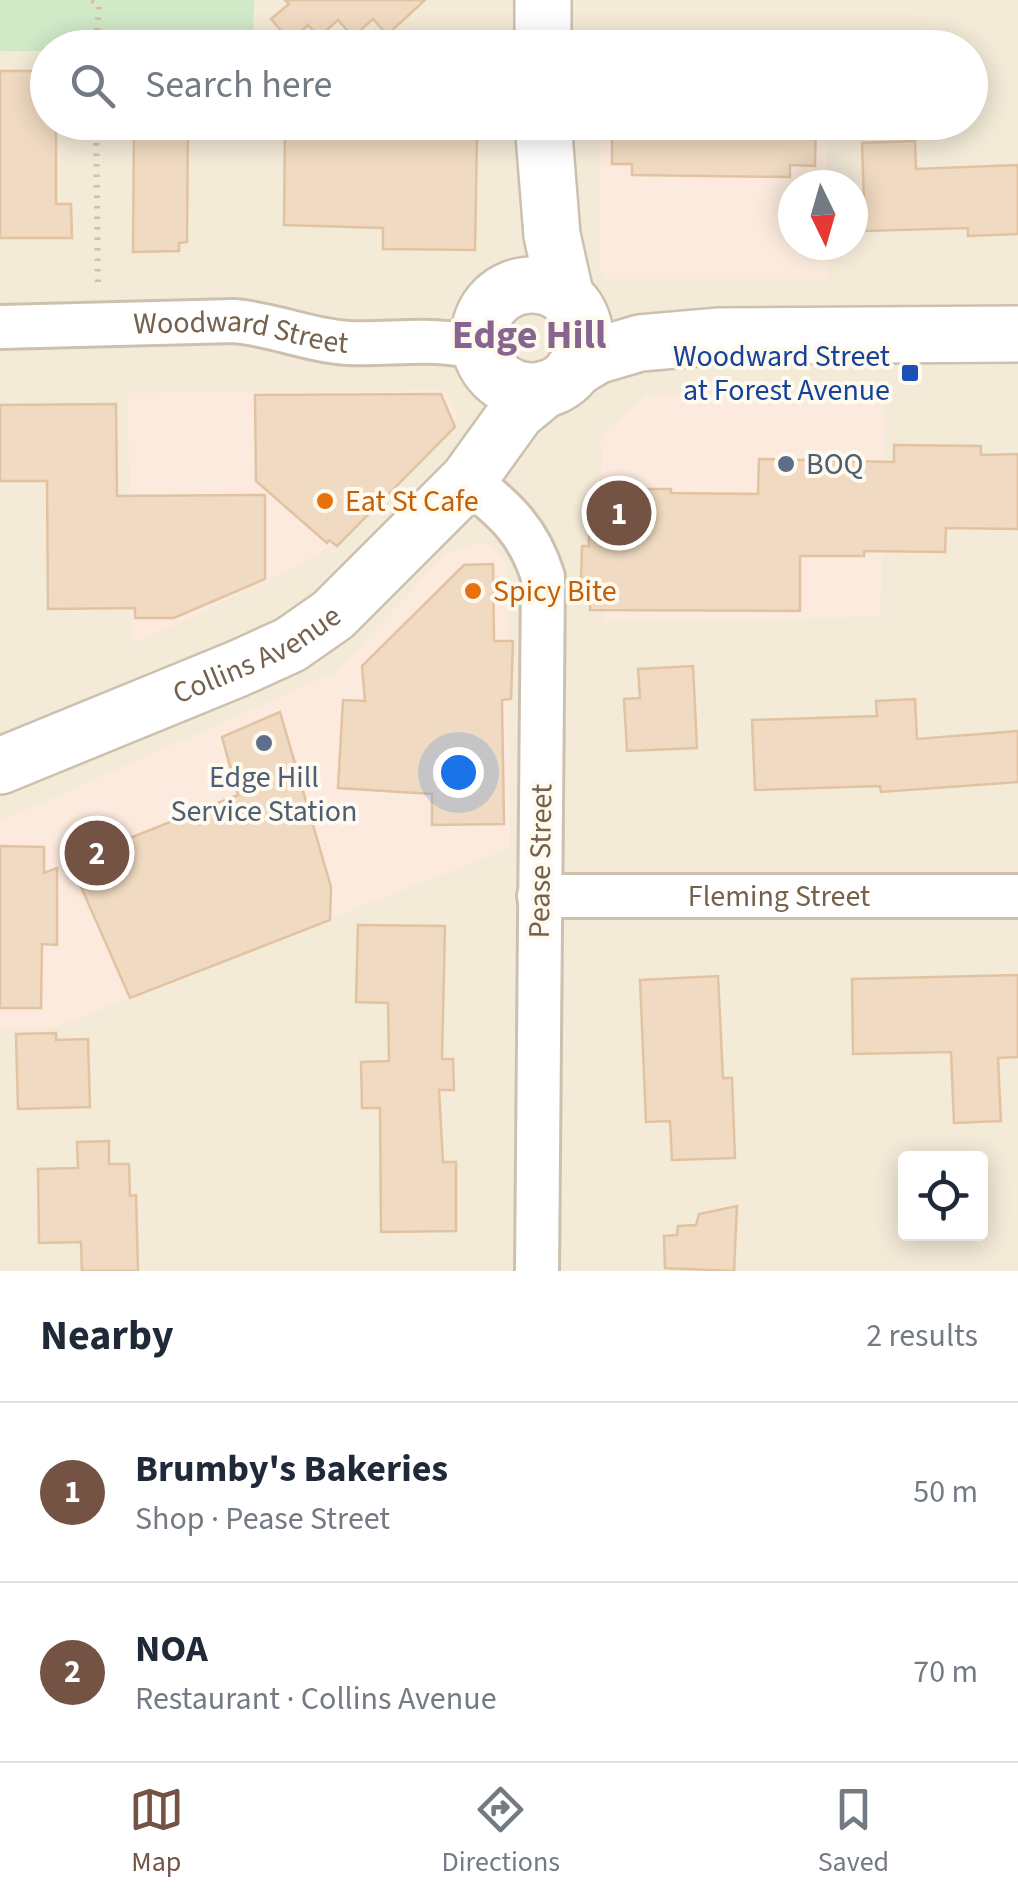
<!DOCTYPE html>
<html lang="en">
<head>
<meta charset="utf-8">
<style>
  body { margin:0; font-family:"Source Sans 3",sans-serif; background:#f2f2f3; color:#1f2937 }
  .controls { position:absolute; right:30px; bottom:30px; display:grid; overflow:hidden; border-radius:10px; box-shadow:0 5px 25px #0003 }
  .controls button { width:90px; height:90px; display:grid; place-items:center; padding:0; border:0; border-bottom:2px solid #e0e1e3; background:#fff; color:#1f2937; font:50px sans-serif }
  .compass { position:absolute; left:778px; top:170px; width:90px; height:90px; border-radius:50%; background:#fff; box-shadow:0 5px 25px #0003; rotate:175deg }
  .you { position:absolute; left:458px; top:772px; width:35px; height:35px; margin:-25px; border:8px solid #fff; border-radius:50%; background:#1a73e8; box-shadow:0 0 0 15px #1a73e833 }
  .badge { display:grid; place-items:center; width:65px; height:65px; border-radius:50%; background:#755344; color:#fff; font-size:32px; font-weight:700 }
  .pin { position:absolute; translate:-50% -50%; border:5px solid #fff; box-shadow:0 2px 10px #0006 }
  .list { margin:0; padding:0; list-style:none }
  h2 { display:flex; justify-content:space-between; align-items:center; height:130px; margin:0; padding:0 40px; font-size:42px }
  h2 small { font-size:32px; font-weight:400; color:#747a83 }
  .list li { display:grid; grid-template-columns:65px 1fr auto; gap:30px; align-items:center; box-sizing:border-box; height:180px; padding:0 40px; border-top:2px solid #e0e1e3 }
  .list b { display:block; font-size:38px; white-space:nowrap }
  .list p { margin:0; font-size:32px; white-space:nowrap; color:#747a83 }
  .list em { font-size:32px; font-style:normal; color:#747a83 }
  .icon { flex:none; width:55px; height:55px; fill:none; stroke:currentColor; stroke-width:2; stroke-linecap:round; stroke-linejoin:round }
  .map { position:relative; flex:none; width:1018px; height:1271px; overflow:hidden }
  .search { position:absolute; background:#fff; box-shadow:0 5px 25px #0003; left:30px; right:30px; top:30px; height:110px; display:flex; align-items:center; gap:25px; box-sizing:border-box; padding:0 35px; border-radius:55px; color:#747a83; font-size:38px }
  .sheet { height:490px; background:#fff }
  nav { display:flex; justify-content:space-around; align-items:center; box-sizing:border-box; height:140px; border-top:2px solid #e0e1e3; background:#fff; font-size:28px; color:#747a83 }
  nav a { display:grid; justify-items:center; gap:5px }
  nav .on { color:#755344 }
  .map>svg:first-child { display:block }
  .residential { fill:#f3ead7; fill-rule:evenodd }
  .commercial { fill:#fbeadd }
  .green { fill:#d0e9c7 }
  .building { fill:#f0dac1; stroke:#e1c3a2; stroke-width:2.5 }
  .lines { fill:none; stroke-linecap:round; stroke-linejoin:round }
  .minor-casing { stroke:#cdc0af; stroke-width:48 }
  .tertiary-casing { stroke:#cdc0af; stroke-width:60 }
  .path { stroke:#d5bea4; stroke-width:6; stroke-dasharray:2.5 8; stroke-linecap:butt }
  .minor { stroke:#fff; stroke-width:42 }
  .tertiary { stroke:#fff; stroke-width:55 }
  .transit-dot { fill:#1a4fb4; stroke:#fefaef; stroke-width:4 }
  .service-dot { fill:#5c6f8a; stroke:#fefaef; stroke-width:4 }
  .food-dot { fill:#e8710a; stroke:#fefaef; stroke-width:4 }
  .labels { text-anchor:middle; stroke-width:8; stroke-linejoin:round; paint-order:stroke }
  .street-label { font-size:30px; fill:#75614d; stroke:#fefaef }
  .transit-label { font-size:30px; fill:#164399; stroke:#fefaef; text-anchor:end }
  .service-label { font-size:30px; fill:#4e5e75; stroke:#fefaef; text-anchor:start }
  .food-label { font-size:30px; fill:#c56008; stroke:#fefaef; text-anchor:start }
  .district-label { font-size:40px; font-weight:bold; fill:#886590; stroke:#fefaef }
</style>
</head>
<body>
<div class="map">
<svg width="1018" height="1271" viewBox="0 0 1018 1271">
  <rect width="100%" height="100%" fill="#fbf7e8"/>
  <path class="residential" d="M 0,0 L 1018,0 L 1018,1271 L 0,1271 ZM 48,48 L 970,48 L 970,122 L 48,122 ZM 793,185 L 853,185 L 853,245 L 793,245 ZM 906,1158 L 980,1158 L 980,1234 L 906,1234 Z"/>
  <g class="commercial">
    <path d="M 600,123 L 827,123 L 826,185 L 793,185 L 793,245 L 827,245 L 827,279 L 605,279 L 599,268 Z"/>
    <path d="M 444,390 L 459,419 L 336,542 L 300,565 L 132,645 L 128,393 Z"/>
    <path d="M 884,394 L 881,617 L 603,622 L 601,435 L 646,395 Z"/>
    <path d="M 484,542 L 508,562 L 510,848 L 56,1027 L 0,1028 L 0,821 L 334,673 L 446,554 Z"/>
  </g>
  <path class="green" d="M 0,0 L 254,0 L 253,47 L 48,48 L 47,51 L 0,51 Z"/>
  <g class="building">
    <path d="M 285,0 L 425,0 L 387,35 L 373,19 L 353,37 L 338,20 L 319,37 L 308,25 L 290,41 L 271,19 L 289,4 Z"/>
    <path d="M 0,71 L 48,71 L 48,122 L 56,122 L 56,204 L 71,204 L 72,238 L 0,238 Z"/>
    <path d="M 134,122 L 188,122 L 187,242 L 179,243 L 179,251 L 133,252 Z"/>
    <path d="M 285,122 L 359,122 L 359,133 L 477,135 L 475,250 L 383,249 L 383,228 L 284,225 Z"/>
    <path d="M 612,122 L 816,122 L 815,166 L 790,165 L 790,177 L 632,175 L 632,164 L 612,164 Z"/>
    <path d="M 915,141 L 916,169 L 1018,165 L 1018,234 L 968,236 L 968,228 L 865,231 L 862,143 Z"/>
    <path d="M 441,394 L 455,427 L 337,546 L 329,540 L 327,543 L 256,481 L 255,395 Z"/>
    <path d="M 116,404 L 117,496 L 265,495 L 265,579 L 174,618 L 135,618 L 135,608 L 48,609 L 47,481 L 0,481 L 0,405 Z"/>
    <path d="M 894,445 L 981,446 L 981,455 L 1018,454 L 1018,529 L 946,528 L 945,552 L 864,551 L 864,556 L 800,556 L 800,611 L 590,610 L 590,580 L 581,580 L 582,546 L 589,546 L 589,504 L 624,504 L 624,489 L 671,489 L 671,493 L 758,494 L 759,459 L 894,462 Z"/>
    <path d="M 493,564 L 494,641 L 513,641 L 511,699 L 502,700 L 504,824 L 432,825 L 432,794 L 338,788 L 343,700 L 365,701 L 362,666 L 464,565 Z"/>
    <path d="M 693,666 L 697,748 L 627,751 L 624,699 L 640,698 L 638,669 Z"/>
    <path d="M 915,699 L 917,739 L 1018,731 L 1018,782 L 881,792 L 880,786 L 755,790 L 752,720 L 877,716 L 876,701 Z"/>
    <path d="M 280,712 L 331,887 L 330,920 L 130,998 L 70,862 L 238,795 L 222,737 Z"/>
    <path d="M 0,846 L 44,847 L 44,873 L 57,868 L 57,945 L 42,944 L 41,1008 L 0,1008 Z"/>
    <path d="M 358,925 L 445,926 L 442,1059 L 453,1059 L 454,1090 L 439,1090 L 443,1162 L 456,1162 L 456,1231 L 381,1232 L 380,1108 L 362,1108 L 361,1062 L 389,1061 L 388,1003 L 356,1002 Z"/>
    <path d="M 1018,975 L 1018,1057 L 998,1058 L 1001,1121 L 954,1123 L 951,1052 L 853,1054 L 852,979 Z"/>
    <path d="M 718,976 L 723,1078 L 732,1078 L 735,1158 L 672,1160 L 670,1121 L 646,1122 L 640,980 Z"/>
    <path d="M 56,1033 L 56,1040 L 88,1039 L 90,1107 L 18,1109 L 16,1034 Z"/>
    <path d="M 109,1141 L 109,1164 L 129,1164 L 130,1196 L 136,1195 L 138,1271 L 82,1271 L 81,1242 L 39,1243 L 38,1169 L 78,1168 L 77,1142 Z"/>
    <path d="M 737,1206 L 734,1271 L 665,1268 L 664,1236 L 677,1235 L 678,1226 L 696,1225 L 699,1214 Z"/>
  </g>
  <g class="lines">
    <defs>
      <g id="minor">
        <path id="s1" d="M 0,327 L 234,321 C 273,324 310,341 349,343 C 393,345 437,336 480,349"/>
        <path d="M 468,480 C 505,511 528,529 543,577 L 537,1271"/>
        <path id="s2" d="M 539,896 L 1018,896"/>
      </g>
      <g id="tertiary">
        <path d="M 543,0 L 543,48"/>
        <path d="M 543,122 L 552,235 L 566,298"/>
        <circle cx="532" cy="338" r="53"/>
        <path d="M 573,370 L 596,356 L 640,343 L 720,336 L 1018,334"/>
        <path id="s3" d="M 0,766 L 237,669 L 290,645 L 333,615 L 468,480 L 517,412 L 545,389"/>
      </g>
    </defs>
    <use href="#minor" class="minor-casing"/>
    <use href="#tertiary" class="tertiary-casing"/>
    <g class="path">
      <path d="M 92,0 L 99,5 L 96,48"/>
      <path d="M 96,122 L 98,289"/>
    </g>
    <use href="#minor" class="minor"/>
    <use href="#tertiary" class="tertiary"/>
  </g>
  <rect class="transit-dot" x="900" y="363" width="20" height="20" rx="5"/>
  <g class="service-dot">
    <circle cx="786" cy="464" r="10"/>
    <circle cx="264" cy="743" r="10"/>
  </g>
  <g class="food-dot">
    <circle cx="325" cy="501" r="10"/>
    <circle cx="473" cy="591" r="10"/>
  </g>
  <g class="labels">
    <g class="street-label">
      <text dy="10" stroke="none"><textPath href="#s1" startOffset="242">Woodward Street</textPath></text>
      <text dy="10" stroke="none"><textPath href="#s3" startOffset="280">Collins Avenue</textPath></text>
      <text transform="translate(540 861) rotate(-89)" y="10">Pease Street</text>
      <text dy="10" stroke="none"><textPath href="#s2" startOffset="240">Fleming Street</textPath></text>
    </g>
    <g class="transit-label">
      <text x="890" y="366">Woodward Street<tspan x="890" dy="34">at Forest Avenue</tspan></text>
    </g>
    <g class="service-label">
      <text x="806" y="474">BOQ</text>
      <text x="264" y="787" text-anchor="middle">Edge Hill<tspan x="264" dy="34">Service Station</tspan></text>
    </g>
    <g class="food-label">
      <text x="345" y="511">Eat St Cafe</text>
      <text x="493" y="601">Spicy Bite</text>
    </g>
    <g class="district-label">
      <text x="529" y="348">Edge Hill</text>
    </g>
  </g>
</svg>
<div class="controls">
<button><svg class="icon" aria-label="locate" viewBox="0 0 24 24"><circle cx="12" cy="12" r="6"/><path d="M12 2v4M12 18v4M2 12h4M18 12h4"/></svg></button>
</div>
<svg class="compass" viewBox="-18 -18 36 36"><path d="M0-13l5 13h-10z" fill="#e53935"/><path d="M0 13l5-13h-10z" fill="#747a83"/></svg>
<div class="you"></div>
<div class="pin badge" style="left:619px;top:513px">1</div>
<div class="pin badge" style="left:97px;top:853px">2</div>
<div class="search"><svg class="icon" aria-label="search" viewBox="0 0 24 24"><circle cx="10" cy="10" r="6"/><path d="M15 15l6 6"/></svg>Search here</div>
</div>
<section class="sheet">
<h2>Nearby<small>2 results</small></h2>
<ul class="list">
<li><span class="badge">1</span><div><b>Brumby's Bakeries</b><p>Shop · Pease Street</p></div><em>50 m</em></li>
<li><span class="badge">2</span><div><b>NOA</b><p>Restaurant · Collins Avenue</p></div><em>70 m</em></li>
</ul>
</section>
<nav>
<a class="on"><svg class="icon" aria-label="map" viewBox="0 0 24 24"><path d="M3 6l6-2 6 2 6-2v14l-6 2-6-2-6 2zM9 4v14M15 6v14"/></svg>Map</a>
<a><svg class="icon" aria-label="directions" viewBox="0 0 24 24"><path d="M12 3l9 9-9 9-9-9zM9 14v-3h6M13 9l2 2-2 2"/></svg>Directions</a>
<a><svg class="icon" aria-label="saved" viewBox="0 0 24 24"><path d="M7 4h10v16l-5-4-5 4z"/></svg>Saved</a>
</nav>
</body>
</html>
